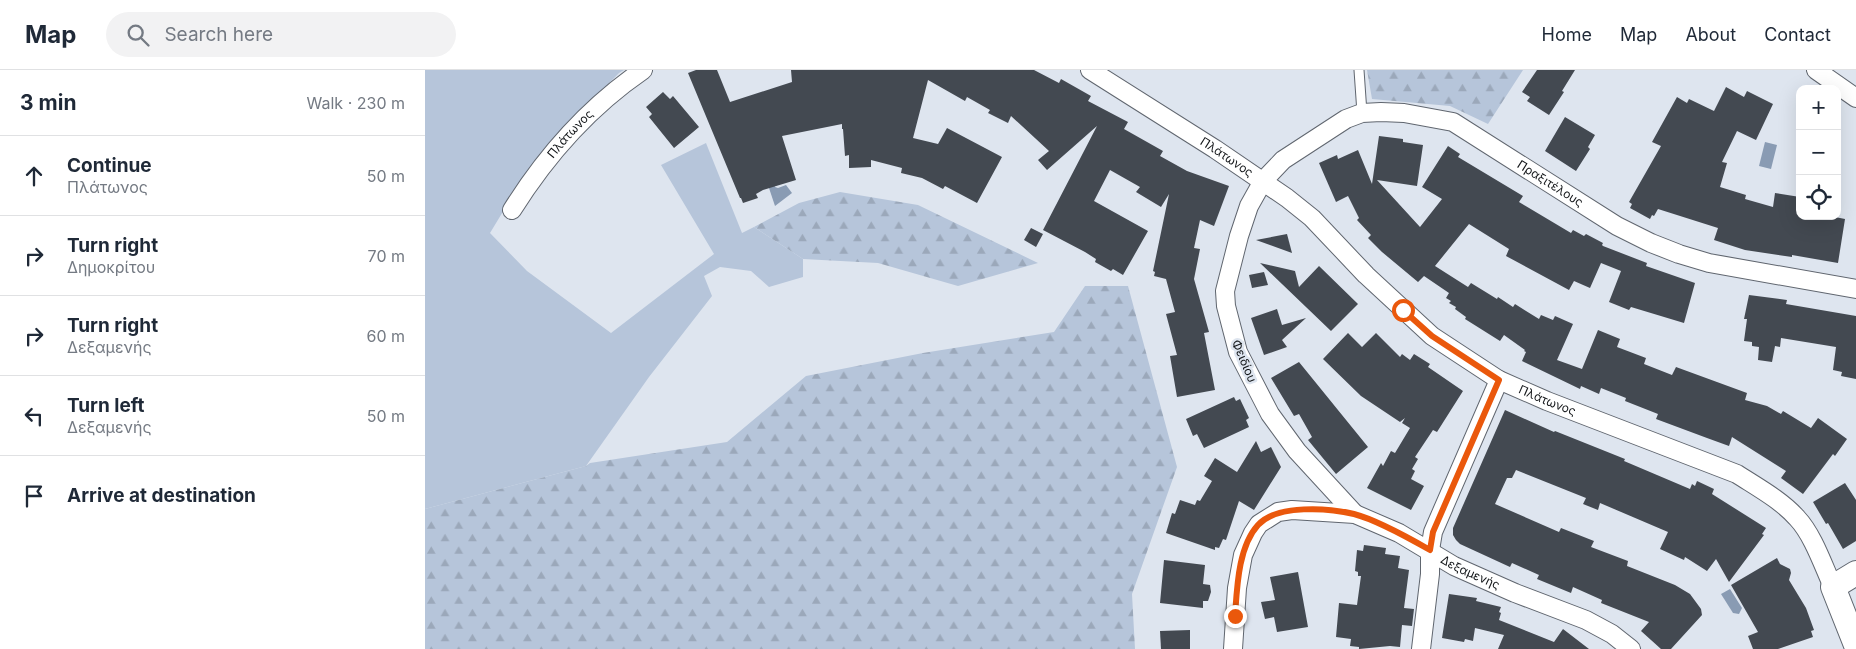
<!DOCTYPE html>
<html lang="en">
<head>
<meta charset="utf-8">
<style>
  body { margin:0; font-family:Inter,sans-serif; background:#f2f2f3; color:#1f2937 }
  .controls { position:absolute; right:15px; top:15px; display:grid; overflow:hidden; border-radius:10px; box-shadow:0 5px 20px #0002 }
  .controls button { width:45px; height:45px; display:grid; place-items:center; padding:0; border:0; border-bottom:1px solid #e0e1e3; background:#fff; color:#1f2937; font:25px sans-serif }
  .stop { position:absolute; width:15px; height:15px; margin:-11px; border:4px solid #ea580c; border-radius:50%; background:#fff }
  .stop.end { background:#ea580c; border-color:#fff; box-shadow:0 1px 5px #0008 }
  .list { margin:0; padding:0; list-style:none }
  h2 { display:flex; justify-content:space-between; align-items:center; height:65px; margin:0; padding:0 20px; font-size:21px }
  h2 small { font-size:16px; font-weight:400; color:#747a83 }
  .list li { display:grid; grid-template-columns:32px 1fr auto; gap:15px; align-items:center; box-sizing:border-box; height:80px; padding:0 20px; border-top:1px solid #e0e1e3 }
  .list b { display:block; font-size:19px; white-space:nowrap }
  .list p { margin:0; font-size:16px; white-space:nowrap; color:#747a83 }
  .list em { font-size:16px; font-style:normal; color:#747a83 }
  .icon { flex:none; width:28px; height:28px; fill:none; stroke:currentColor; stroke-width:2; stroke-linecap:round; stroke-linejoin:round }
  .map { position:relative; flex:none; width:1431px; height:579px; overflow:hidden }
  header { display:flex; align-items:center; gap:30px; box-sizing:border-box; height:70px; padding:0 25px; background:#fff; border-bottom:1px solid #e0e1e3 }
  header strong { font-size:24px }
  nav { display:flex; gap:28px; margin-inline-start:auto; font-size:18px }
  .search { width:350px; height:45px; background:#f2f2f3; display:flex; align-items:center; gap:12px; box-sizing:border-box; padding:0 18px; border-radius:28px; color:#747a83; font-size:19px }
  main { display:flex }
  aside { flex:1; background:#fff }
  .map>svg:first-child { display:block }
  .green { fill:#b6c5da }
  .forest { fill:url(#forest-firs) }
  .water { fill:#899bb3 }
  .building { fill:#434951 }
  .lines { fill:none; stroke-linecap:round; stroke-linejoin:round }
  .lane-casing { stroke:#60666f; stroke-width:11 }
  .street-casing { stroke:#60666f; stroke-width:20 }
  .secondary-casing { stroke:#60666f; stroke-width:26 }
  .lane { stroke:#fff; stroke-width:9 }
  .street { stroke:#fff; stroke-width:18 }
  .secondary { stroke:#fff; stroke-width:24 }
  .route { stroke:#ea580c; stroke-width:6 }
  .labels { text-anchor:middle; stroke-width:5; stroke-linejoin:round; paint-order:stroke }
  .street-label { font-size:12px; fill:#111417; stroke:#dee5ef }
</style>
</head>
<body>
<header>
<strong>Map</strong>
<div class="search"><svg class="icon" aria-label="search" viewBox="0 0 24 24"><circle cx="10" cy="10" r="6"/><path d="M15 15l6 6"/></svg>Search here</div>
<nav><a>Home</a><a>Map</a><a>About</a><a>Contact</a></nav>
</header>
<main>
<aside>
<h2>3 min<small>Walk · 230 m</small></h2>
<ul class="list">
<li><svg class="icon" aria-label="ahead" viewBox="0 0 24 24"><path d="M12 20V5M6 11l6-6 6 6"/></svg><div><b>Continue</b><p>Πλάτωνος</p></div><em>50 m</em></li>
<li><svg class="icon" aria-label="right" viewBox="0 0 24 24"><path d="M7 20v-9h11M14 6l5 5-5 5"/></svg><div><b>Turn right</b><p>Δημοκρίτου</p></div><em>70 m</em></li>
<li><svg class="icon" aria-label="right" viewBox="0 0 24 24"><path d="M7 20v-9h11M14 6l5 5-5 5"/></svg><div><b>Turn right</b><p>Δεξαμενής</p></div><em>60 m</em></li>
<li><svg class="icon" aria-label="left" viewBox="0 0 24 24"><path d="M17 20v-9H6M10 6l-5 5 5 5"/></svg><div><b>Turn left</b><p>Δεξαμενής</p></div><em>50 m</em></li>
<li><svg class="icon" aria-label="arrive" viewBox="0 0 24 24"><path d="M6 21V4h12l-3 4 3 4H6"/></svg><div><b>Arrive at destination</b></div></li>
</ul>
</aside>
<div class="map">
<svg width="1431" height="579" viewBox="0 0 1431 579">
  <defs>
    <pattern id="forest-firs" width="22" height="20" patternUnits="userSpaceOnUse" patternTransform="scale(1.25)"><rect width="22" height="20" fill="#b6c5da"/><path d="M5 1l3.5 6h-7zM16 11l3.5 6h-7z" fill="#9ba8ba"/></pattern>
  </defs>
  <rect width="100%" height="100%" fill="#dee5ef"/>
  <path class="green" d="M 0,0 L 199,0 L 194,3 L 134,64 L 97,110 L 65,163 L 102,201 L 186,263 L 289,184 L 236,95 L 281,73 L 317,163 L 329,157 L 378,189 L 378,207 L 344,217 L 326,201 L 295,197 L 279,206 L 287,226 L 224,307 L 161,396 L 0,439 Z"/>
  <g class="forest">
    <path d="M 942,0 L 1098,0 L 1063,54 L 1025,36 L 947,29 Z"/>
    <path d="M 415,122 L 493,135 L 613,193 L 533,216 L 453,193 L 378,189 L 329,157 L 374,133 Z"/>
    <path d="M 660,216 L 703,216 L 752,397 L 707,524 L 710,579 L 0,579 L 0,439 L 161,396 L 165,393 L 302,372 L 381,306 L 498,283 L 629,262 Z"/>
  </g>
  <g class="water">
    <path d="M 1340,72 L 1352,75 L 1346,99 L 1334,96 Z"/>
    <path d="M 349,112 L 350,117 L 353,118 L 361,115 L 367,123 L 350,136 L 343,115 Z"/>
    <path d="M 1305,519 L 1317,538 L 1314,544 L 1308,543 L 1296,524 Z"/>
  </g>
  <g class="building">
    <path d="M 271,0 L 292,0 L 305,32 L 367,12 L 366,0 L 609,0 L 634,13 L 636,9 L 666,26 L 663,31 L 703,52 L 699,59 L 738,81 L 735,86 L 762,101 L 804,116 L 789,156 L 775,150 L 769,178 L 775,179 L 769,209 L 784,262 L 779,263 L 790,320 L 752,327 L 745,286 L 752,285 L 741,244 L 750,242 L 741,209 L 729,206 L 730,202 L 728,201 L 744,124 L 736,137 L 711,122 L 715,117 L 685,100 L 669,131 L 723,161 L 698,205 L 688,199 L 686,201 L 670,192 L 671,189 L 660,182 L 618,160 L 672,56 L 622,100 L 613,90 L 624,81 L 586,46 L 583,53 L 563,43 L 565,40 L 542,27 L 540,31 L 503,10 L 488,68 L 513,74 L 522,58 L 577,87 L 552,133 L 520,116 L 518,119 L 497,108 L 476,103 L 477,98 L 446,90 L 446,97 L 424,98 L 424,85 L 420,86 L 418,59 L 417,59 L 417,54 L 357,66 L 371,110 L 338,120 L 331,124 L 333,128 L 318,133 L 316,128 L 315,128 L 263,3 Z"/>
    <path d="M 1112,0 L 1150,0 L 1137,21 L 1139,22 L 1124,45 L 1102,31 L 1105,27 L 1097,22 Z"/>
    <path d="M 1301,17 L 1319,27 L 1322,21 L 1348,34 L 1331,70 L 1312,61 L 1297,92 L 1302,93 L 1295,117 L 1321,125 L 1320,129 L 1348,137 L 1350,123 L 1375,127 L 1375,146 L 1405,146 L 1420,149 L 1413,193 L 1367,185 L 1367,187 L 1320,180 L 1289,170 L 1293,158 L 1233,139 L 1229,146 L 1227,145 L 1225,149 L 1205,138 L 1207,134 L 1204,132 L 1236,76 L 1227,72 L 1252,27 L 1262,33 L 1264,29 L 1289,41 Z"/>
    <path d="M 238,22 L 245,29 L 248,26 L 274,57 L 249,78 L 224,47 L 227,44 L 221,37 Z"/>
    <path d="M 1140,47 L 1170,65 L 1163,77 L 1165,79 L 1151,101 L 1120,81 Z"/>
    <path d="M 954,66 L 978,69 L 978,72 L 998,75 L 992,116 L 952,110 L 995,157 L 1017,129 L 997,117 L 1023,76 L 1035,84 L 1033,87 L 1098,126 L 1094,132 L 1146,163 L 1148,160 L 1159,166 L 1161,164 L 1178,173 L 1177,175 L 1178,176 L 1222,193 L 1221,196 L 1270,213 L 1259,253 L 1206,237 L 1204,240 L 1184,232 L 1196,201 L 1176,193 L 1165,218 L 1149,211 L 1144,220 L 1081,186 L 1084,179 L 1044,154 L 1010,196 L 1043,217 L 1046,213 L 1072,229 L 1073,227 L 1088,237 L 1090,234 L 1114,249 L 1116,245 L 1128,250 L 1130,246 L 1148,254 L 1132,290 L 1157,299 L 1173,260 L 1195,269 L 1192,277 L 1221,288 L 1219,294 L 1247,305 L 1251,297 L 1322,323 L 1320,330 L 1342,336 L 1356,344 L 1358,341 L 1386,358 L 1393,348 L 1422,369 L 1410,386 L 1408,384 L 1378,424 L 1356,408 L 1361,401 L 1307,367 L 1304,376 L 1282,368 L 1231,349 L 1233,344 L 1200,331 L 1201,328 L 1176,318 L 1174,324 L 1156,316 L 1155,319 L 1097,291 L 1101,282 L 1099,281 L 1100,280 L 1079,265 L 1075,271 L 1040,249 L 1041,247 L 1030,239 L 1031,237 L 1024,233 L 1026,231 L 1021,228 L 1024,223 L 999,206 L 993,212 L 957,182 L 943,168 L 946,165 L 932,150 L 934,148 L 923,126 L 911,132 L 894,93 L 912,85 L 913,89 L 933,80 L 947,114 Z"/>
    <path d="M 606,158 L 618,164 L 611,177 L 599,170 Z"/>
    <path d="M 862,164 L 867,183 L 831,170 Z"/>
    <path d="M 835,193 L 870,201 L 874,217 L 894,196 L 933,234 L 906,261 Z"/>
    <path d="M 839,202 L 843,215 L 827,218 L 824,205 Z"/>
    <path d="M 1324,225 L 1362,230 L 1361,234 L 1431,246 L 1431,309 L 1416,306 L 1417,302 L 1408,300 L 1411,277 L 1356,268 L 1355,277 L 1350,276 L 1347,292 L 1333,290 L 1334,277 L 1327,276 L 1327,272 L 1319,271 L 1322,249 L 1319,249 Z"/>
    <path d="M 852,239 L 857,255 L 881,248 L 857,270 L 862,277 L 839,285 L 826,248 Z"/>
    <path d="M 923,263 L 937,277 L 951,263 L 975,287 L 977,284 L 985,290 L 989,284 L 1005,294 L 1003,297 L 1038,321 L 1012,362 L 1008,360 L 990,387 L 993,389 L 987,399 L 990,401 L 986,409 L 999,416 L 986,440 L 942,418 L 956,393 L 958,396 L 966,381 L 970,383 L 985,358 L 977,353 L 980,348 L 975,352 L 936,326 L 898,289 Z"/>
    <path d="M 874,292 L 943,377 L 911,404 L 883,370 L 887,367 L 874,344 L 869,346 L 846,308 Z"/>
    <path d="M 809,327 L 811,331 L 815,329 L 824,348 L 821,350 L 824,357 L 779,378 L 772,364 L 768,366 L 761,349 Z"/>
    <path d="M 1080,340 L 1129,362 L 1130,361 L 1200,389 L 1199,391 L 1265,419 L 1267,414 L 1270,416 L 1272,411 L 1289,419 L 1287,424 L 1341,458 L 1337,464 L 1339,465 L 1304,512 L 1291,489 L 1282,501 L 1260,487 L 1259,490 L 1235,479 L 1243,462 L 1175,433 L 1173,440 L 1158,434 L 1161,428 L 1091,400 L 1087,408 L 1082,408 L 1070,434 L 1134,462 L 1136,458 L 1169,471 L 1166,477 L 1203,491 L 1202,496 L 1250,515 L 1265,524 L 1276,539 L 1277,545 L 1246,579 L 1236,579 L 1216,561 L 1224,552 L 1176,533 L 1177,530 L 1148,517 L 1146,523 L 1112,509 L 1114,505 L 1087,493 L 1085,497 L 1035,474 L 1031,470 L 1028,465 L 1028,458 Z"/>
    <path d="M 831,371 L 836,382 L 846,377 L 856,397 L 829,440 L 814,431 L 801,470 L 798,469 L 794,478 L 790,477 L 790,480 L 741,463 L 747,443 L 750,444 L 755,430 L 770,435 L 772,430 L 775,431 L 787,411 L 779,406 L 790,388 L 812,402 Z"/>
    <path d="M 1420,413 L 1431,430 L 1431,471 L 1418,479 L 1403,453 L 1401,454 L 1388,432 Z"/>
    <path d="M 939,475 L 961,478 L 960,484 L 975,486 L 973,498 L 984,500 L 979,538 L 989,539 L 987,556 L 977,555 L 975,577 L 965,576 L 934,579 L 934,577 L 925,576 L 926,569 L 911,567 L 914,533 L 932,535 L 936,506 L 933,506 L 933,502 L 930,501 L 932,480 L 938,481 Z"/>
    <path d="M 1352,488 L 1355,494 L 1365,499 L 1366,503 L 1364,510 L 1381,538 L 1389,560 L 1386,561 L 1388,567 L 1353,579 L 1328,579 L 1323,566 L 1333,562 L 1306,515 Z"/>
    <path d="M 739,490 L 780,495 L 778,514 L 785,515 L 786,522 L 783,531 L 778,531 L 778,538 L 735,533 Z"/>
    <path d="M 873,502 L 883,557 L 852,562 L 849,547 L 840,549 L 836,532 L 850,530 L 845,507 Z"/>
    <path d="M 1024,524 L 1052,528 L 1051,531 L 1076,537 L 1074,542 L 1076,543 L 1074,550 L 1129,572 L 1138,559 L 1164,579 L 1073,579 L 1079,565 L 1050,558 L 1048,571 L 1040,569 L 1039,572 L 1017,568 Z"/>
    <path d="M 765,560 L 765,579 L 736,579 L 735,561 Z"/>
  </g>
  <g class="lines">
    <defs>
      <path id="lane" d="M 934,0 L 937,43"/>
      <g id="street">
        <path id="s1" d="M 665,0 L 790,79 L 862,128 L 887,148 L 941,205 L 1007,266 L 1074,310 L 1122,331 L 1312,404 C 1332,417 1356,430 1372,448 C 1388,465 1398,495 1408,517"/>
        <path d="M 1391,0 L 1431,28"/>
        <path id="s2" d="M 87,140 C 122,84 164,37 218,0"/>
        <path id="s3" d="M 930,444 L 872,381 L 845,344 L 813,282 L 801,236 L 800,221 L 814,166 L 824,136 L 838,111 L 858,90 L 921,49 L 937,43 L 956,42 L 979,43 L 1028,52 L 1192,156 L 1226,173 L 1254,184 L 1284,193 L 1431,219"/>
        <path id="s4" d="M 808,579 L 812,518 L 818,485 L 828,463 L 834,454 L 853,442 L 867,440 L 930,444 L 974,463 L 1029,496 L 1090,523 L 1161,550 L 1187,564 L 1206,579"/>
        <path d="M 996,579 L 1005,504 L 1005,480 L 1008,462 L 1074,310"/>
      </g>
      <path id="secondary" d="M 1431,503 L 1408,517 L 1431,575"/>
    </defs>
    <use href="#lane" class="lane-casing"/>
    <use href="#street" class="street-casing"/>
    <use href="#secondary" class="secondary-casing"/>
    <use href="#lane" class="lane"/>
    <use href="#street" class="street"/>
    <use href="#secondary" class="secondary"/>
  </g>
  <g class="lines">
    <path class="route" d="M 810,546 C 812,518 813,477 833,455 C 852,434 904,438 929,444 C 952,450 984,468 1005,480 L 1008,462 L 1074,310 L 1007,266 L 978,240"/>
  </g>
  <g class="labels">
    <g class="street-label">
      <text dy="4" stroke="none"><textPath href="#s2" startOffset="96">Πλάτωνος</textPath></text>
      <text dy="4" stroke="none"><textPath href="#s1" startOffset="162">Πλάτωνος</textPath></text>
      <text dy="4" stroke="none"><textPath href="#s3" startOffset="709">Πραξιτέλους</textPath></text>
      <text transform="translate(819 291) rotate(67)" y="4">Φειδίου</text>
      <text dy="4" stroke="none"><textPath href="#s1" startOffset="568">Πλάτωνος</textPath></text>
      <text dy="4" stroke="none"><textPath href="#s4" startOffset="359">Δεξαμενής</textPath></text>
    </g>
  </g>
</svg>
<div class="controls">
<button>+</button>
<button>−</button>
<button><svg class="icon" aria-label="locate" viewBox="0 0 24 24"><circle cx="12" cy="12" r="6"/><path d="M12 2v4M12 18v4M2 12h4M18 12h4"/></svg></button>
</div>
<div class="stop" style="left:978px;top:240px"></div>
<div class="stop end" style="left:810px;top:546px"></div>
</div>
</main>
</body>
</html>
